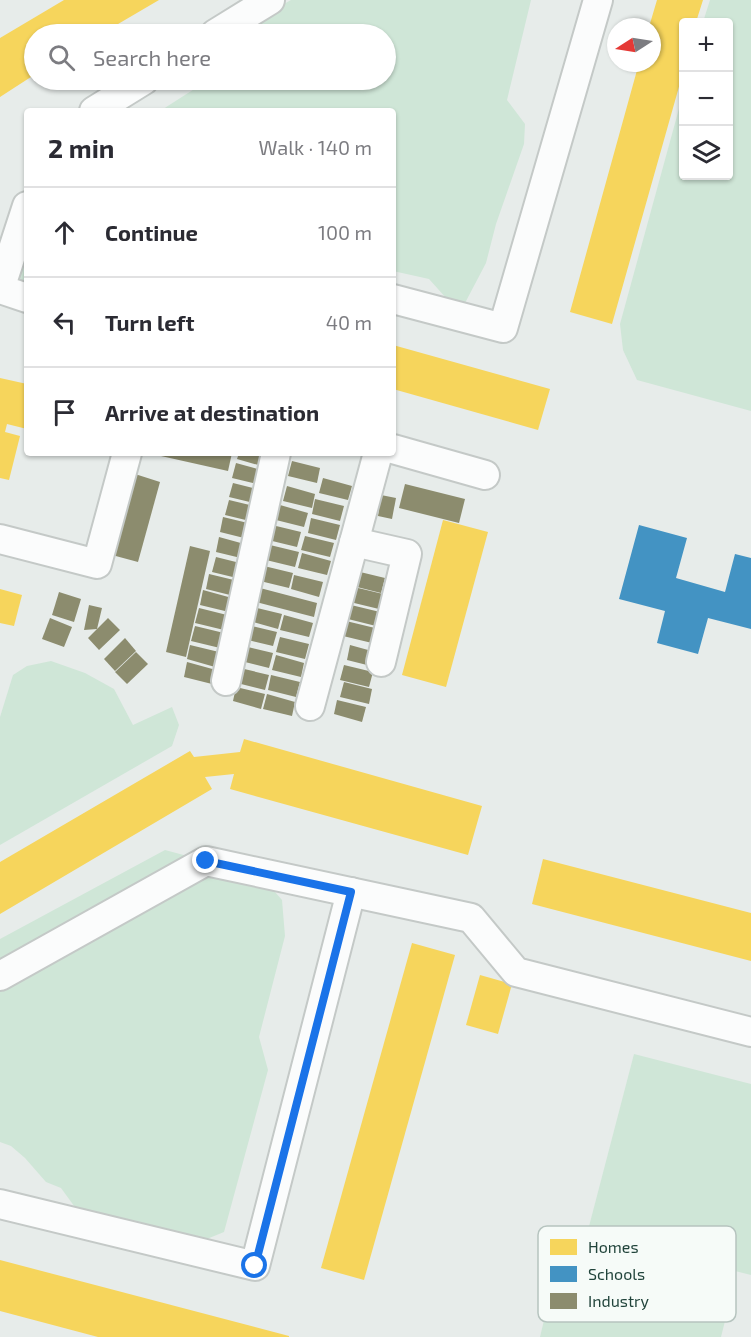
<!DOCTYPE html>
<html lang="en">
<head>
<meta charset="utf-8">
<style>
  body { margin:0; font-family:"Exo 2",sans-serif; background:#f2f2f3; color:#2b2b33 }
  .controls { position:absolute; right:18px; top:18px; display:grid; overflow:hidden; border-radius:6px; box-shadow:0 2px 4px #0004 }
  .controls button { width:54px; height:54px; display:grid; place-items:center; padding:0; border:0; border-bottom:2px solid #e1e1e2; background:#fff; color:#2b2b33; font:30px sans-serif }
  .compass { position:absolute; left:607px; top:18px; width:54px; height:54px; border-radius:50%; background:#fff; box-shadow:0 2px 4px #0004; rotate:258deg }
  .stop { position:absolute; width:18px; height:18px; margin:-14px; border:4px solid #1a73e8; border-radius:50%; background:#fff }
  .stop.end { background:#1a73e8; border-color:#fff; box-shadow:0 2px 6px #0008 }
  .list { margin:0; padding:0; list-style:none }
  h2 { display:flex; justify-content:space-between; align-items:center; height:78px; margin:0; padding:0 24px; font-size:26px }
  h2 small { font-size:20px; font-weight:400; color:#7c7c81 }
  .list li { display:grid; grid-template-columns:39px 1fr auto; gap:18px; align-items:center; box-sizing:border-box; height:90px; padding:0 24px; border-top:2px solid #e1e1e2 }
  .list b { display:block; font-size:22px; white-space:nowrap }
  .list em { font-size:20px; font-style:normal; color:#7c7c81 }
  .icon { flex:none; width:33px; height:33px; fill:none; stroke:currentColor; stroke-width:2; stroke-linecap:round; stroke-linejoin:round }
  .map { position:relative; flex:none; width:751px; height:1337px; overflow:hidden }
  .search { position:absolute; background:#fff; box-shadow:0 2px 4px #0004; left:24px; top:24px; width:372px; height:66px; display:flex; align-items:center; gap:15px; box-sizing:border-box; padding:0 21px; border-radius:33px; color:#7c7c81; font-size:22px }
  .panel { position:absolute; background:#fff; box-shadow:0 2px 4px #0004; left:24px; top:108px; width:372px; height:348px; border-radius:6px }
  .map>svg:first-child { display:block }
  .green { fill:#cfe6d7 }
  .homes { fill:#f6d55c }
  .schools { fill:#4393c3 }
  .industry { fill:#8c8c6e }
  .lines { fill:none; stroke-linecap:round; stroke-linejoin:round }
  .minor-casing { stroke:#c4c9c7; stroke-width:32 }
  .minor { stroke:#fbfcfc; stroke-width:28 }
  .route { stroke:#1a73e8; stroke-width:8 }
  .key { fill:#f6fbf8; stroke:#b6c4bf; stroke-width:1.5 }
  .key-label { font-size:16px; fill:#21443b }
</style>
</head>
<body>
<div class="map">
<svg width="751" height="1337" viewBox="0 0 751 1337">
  <rect width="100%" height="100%" fill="#e7ecea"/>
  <g class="green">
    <path d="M 291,0 L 531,0 L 507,100 L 525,124 L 524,144 L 496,224 L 486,263 L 465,303 L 447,299 L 429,279 L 393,271 L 393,111 L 160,111 L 199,86 L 201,80 L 386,80 L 386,34 L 240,34 L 263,16 Z"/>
    <path d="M 710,0 L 751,0 L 751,411 L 637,380 L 623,350 L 620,324 L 683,94 L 684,176 L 728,176 L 728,22 L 703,22 Z"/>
    <path d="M 27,210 L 27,291 L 12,282 Z"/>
    <path d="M 51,661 L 85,673 L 114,689 L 133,725 L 172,707 L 179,725 L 172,746 L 0,845 L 0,717 L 13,675 L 27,666 Z"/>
    <path d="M 165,850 L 191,857 L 268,884 L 282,900 L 285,936 L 259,1037 L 268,1070 L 224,1232 L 197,1243 L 77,1210 L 61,1188 L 46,1182 L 25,1158 L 11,1146 L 0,1142 L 0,939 Z"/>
    <path d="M 634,1054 L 751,1084 L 751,1275 L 587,1234 Z"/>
    <path d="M 555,1274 L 726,1317 L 721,1337 L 540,1337 Z"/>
  </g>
  <g class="homes">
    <path d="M 64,0 L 159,0 L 101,34 L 34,34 L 34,75 L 0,97 L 0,38 Z"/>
    <path d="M 657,0 L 703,0 L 696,22 L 684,22 L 684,69 L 612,324 L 570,312 L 639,63 L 652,63 L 652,27 L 649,27 Z"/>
    <path d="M 393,345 L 550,389 L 538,430 L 393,389 Z"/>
    <path d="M 0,378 L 27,384 L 27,429 L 7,424 L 5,432 L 20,436 L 9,480 L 0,478 Z"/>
    <path d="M 443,520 L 488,532 L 446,687 L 402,675 Z"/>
    <path d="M 0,589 L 22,595 L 14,626 L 0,623 Z"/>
    <path d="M 244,739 L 482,806 L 468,855 L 230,789 L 234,774 L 205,777 L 212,789 L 0,914 L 0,862 L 190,751 L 194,757 L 240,752 Z"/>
    <path d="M 543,859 L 751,913 L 751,961 L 532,904 Z"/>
    <path d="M 412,943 L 455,955 L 364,1280 L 321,1268 Z"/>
    <path d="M 480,975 L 512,984 L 498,1034 L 466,1025 Z"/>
    <path d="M 0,1260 L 289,1336 L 289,1337 L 98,1337 L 0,1311 Z"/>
  </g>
  <path class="schools" d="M 639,525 L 687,538 L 676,578 L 725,592 L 735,554 L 751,558 L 751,629 L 708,618 L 698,654 L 657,643 L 665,611 L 619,599 Z"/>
  <g class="industry">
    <path d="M 161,453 L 232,453 L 228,471 L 161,456 Z"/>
    <path d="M 239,453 L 269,453 L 265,467 L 237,459 Z"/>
    <path d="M 292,461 L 320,468 L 317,483 L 288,476 Z"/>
    <path d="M 236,463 L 265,471 L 261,485 L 232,478 Z"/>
    <path d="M 135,474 L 160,482 L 138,562 L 112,555 Z"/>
    <path d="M 323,478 L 352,486 L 348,500 L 319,493 Z"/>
    <path d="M 233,483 L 261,490 L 258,504 L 229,497 Z"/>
    <path d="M 405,484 L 465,499 L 459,523 L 399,508 Z"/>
    <path d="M 287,486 L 315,494 L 312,508 L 283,501 Z"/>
    <path d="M 381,495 L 396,498 L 392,519 L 378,516 Z"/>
    <path d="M 315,499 L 344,506 L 340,521 L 312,514 Z"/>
    <path d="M 229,500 L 258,507 L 254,522 L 225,515 Z"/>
    <path d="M 280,505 L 308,513 L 304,527 L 276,520 Z"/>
    <path d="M 223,517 L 252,524 L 248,539 L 220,532 Z"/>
    <path d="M 311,518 L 340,525 L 336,540 L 308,533 Z"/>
    <path d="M 272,525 L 301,532 L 297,547 L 268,540 Z"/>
    <path d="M 305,536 L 334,543 L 330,557 L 301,550 Z"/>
    <path d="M 219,537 L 248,545 L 245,559 L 216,552 Z"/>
    <path d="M 270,545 L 299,552 L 295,567 L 266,560 Z"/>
    <path d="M 190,546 L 210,551 L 186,657 L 166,652 Z"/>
    <path d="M 302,553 L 331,561 L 327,575 L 298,568 Z"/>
    <path d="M 216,557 L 244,564 L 241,579 L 212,572 Z"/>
    <path d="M 264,566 L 293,573 L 289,588 L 260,581 Z"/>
    <path d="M 356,571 L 385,578 L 381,593 L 353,586 Z"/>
    <path d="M 209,574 L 238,581 L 234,596 L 206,589 Z"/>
    <path d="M 294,575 L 323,582 L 319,597 L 291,589 Z"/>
    <path d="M 354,587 L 383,594 L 379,609 L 350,602 Z"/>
    <path d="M 260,588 L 317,603 L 314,617 L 256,602 Z"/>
    <path d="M 203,590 L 232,598 L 229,612 L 200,605 Z"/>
    <path d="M 59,592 L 81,599 L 74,622 L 52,615 Z"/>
    <path d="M 89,605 L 102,608 L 97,629 L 108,618 L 120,630 L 99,650 L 88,638 L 97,629 L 84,630 Z"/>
    <path d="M 351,605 L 380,612 L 376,626 L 348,619 Z"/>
    <path d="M 253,607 L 282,614 L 278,629 L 250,621 Z"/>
    <path d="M 199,608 L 227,615 L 224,630 L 195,623 Z"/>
    <path d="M 284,615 L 313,623 L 309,637 L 280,630 Z"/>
    <path d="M 50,618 L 72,627 L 64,647 L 42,639 Z"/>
    <path d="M 346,621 L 375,628 L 372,643 L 343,636 Z"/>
    <path d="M 248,625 L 277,632 L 273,646 L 244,639 Z"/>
    <path d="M 195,626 L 224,633 L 220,648 L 191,641 Z"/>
    <path d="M 280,637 L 309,644 L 305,659 L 276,652 Z"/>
    <path d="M 125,638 L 136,651 L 115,671 L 104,659 Z"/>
    <path d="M 190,645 L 219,652 L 215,667 L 187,659 Z"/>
    <path d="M 350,645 L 379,653 L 375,667 L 347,660 Z"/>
    <path d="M 244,646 L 273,653 L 269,668 L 241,661 Z"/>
    <path d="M 136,652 L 148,664 L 127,684 L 115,672 Z"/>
    <path d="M 276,655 L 304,663 L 301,677 L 272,670 Z"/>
    <path d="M 187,662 L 216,670 L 212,684 L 184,677 Z"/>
    <path d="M 344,665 L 373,672 L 369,687 L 340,680 Z"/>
    <path d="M 240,668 L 269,675 L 265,690 L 237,683 Z"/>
    <path d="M 271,675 L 300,682 L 296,697 L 268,690 Z"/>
    <path d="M 344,682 L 372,689 L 369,704 L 340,697 Z"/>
    <path d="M 236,687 L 265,694 L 261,709 L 233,701 Z"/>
    <path d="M 267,694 L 295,702 L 292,716 L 263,709 Z"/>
    <path d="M 337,700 L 366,707 L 362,722 L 334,714 Z"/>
  </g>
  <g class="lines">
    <defs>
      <g id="minor">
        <path d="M 215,34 L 270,0"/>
        <path d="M 94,111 L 144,80"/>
        <path d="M 27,206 L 0,289 L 27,298"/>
        <path d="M 393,299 L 503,328 L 598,0"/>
        <path d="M 393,449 L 485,475"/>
        <path d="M 0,539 L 97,564 L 127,453"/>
        <path d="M 354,542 L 407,554 L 381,662"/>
        <path d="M 226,681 L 276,453"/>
        <path d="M 310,706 L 378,453"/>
        <path d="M 0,976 L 206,861 L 471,918 L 516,972 L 751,1032"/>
        <path d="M 0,1204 L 255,1266 L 351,892"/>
      </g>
    </defs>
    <use href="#minor" class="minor-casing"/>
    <use href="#minor" class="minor"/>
  </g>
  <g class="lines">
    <path class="route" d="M 206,861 L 351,892 L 255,1266"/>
  </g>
  <rect x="538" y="1226" width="198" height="96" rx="9" class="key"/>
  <rect x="550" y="1239" width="27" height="16" fill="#f6d55c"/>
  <rect x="550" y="1266" width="27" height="16" fill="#4393c3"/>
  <rect x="550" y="1293" width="27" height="16" fill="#8c8c6e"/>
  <g class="key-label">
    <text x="588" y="1253">Homes</text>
    <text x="588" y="1280">Schools</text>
    <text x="588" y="1307">Industry</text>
  </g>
</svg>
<div class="controls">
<button>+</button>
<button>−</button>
<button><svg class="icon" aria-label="layers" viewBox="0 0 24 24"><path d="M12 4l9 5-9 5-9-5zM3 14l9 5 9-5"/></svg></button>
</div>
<svg class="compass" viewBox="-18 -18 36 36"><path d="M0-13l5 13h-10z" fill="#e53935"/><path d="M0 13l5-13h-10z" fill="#7c7c81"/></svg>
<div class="stop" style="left:255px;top:1266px"></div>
<div class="stop end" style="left:206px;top:861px"></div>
<div class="search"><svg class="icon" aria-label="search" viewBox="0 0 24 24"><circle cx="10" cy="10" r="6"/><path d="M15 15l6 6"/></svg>Search here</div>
<section class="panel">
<h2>2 min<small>Walk · 140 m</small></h2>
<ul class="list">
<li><svg class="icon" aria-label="ahead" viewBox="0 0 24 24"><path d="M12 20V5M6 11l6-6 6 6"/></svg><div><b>Continue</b></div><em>100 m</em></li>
<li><svg class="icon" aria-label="left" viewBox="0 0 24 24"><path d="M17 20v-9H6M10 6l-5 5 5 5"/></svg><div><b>Turn left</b></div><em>40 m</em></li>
<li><svg class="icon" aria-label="arrive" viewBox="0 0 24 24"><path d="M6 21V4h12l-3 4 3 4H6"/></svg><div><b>Arrive at destination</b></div></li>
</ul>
</section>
</div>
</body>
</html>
